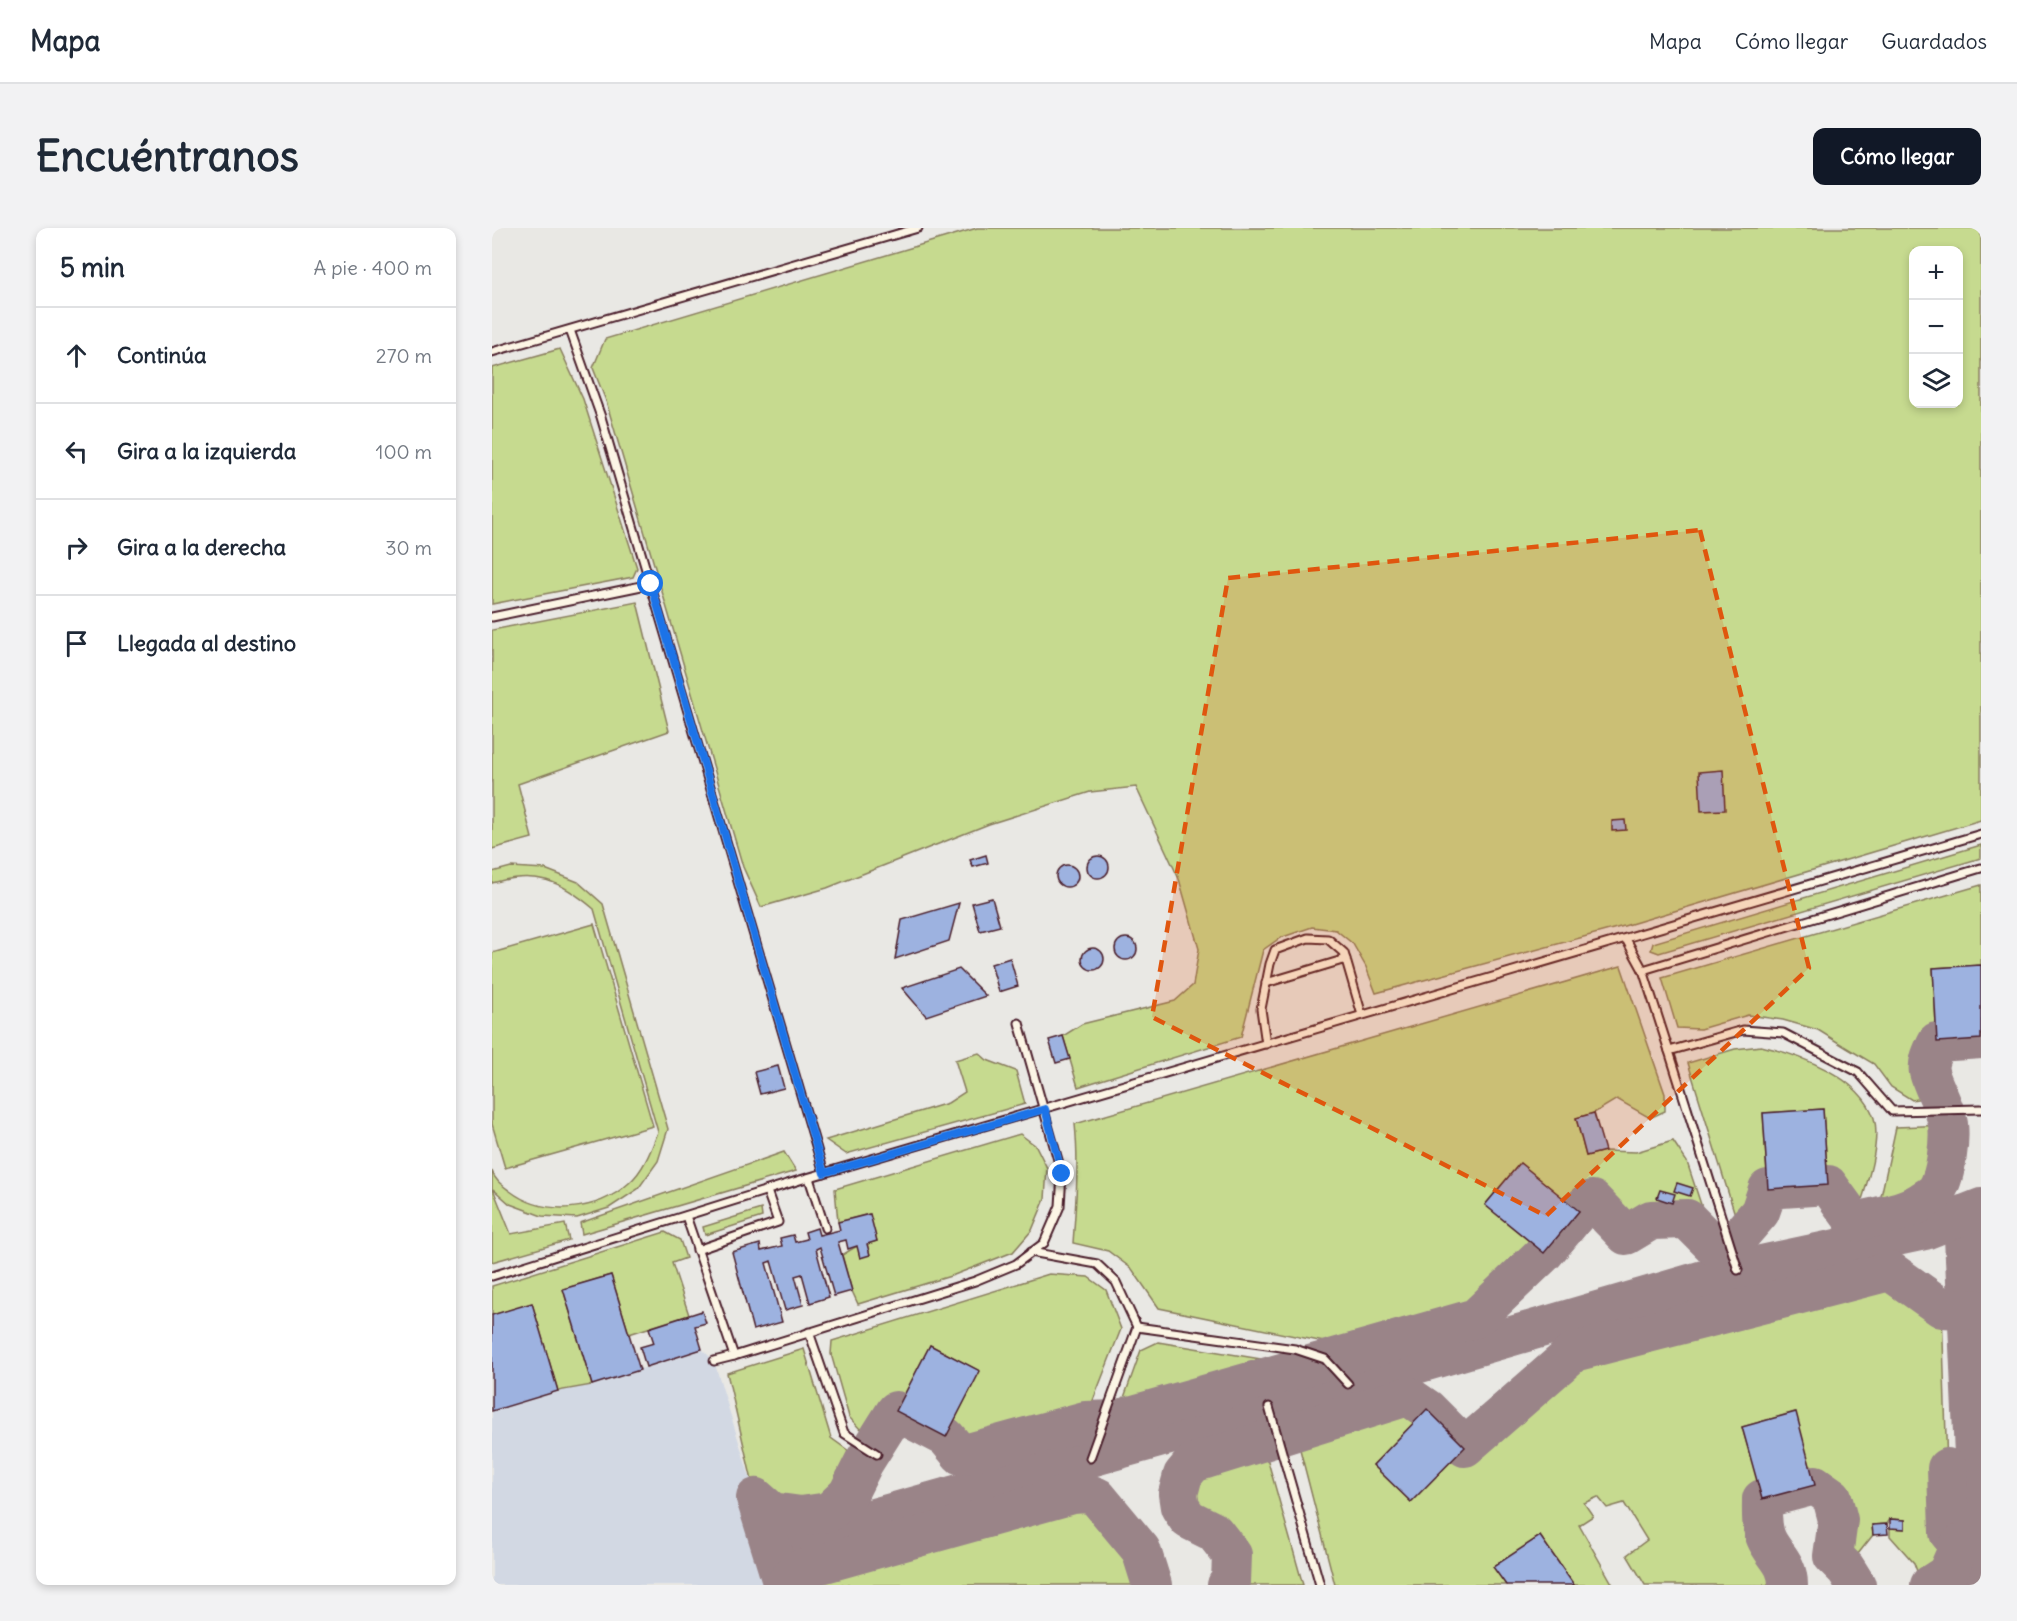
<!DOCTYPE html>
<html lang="es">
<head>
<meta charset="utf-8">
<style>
  body { margin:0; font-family:Delius,sans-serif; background:#f2f2f3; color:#1f2937 }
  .controls { position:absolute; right:18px; top:18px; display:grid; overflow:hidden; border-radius:12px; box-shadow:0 3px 9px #0003 }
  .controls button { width:54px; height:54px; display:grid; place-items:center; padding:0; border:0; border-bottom:2px solid #e0e1e3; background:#fff; color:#1f2937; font:30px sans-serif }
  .stop { position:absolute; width:18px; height:18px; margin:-14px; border:4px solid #1a73e8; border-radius:50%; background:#fff }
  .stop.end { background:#1a73e8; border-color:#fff; box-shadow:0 2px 6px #0008 }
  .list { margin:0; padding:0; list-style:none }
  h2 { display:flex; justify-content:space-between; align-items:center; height:78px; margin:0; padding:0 24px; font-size:26px }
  h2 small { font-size:20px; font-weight:400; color:#747a83 }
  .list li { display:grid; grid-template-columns:39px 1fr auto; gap:18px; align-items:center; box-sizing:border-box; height:96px; padding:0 24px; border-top:2px solid #e0e1e3 }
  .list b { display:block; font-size:22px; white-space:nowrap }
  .list em { font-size:20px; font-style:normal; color:#747a83 }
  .icon { flex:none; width:33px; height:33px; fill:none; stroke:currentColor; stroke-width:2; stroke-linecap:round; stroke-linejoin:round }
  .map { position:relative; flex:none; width:1489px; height:1357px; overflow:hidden; border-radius:12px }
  header { display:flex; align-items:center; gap:36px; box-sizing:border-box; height:84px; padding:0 30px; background:#fff; border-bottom:2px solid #e0e1e3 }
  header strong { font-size:28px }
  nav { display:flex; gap:33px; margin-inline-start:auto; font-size:21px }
  .intro { display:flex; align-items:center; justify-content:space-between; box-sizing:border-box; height:144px; padding:0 36px }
  h1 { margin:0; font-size:42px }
  .button { padding:15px 27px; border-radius:12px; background:#111827; color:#fff; font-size:21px; font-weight:700 }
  main { display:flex; gap:36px; padding:0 36px }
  aside { flex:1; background:#fff; border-radius:12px; box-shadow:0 3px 9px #0003 }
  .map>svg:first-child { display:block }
  .built { fill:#d2d8e3 }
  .green { fill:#c6da8f; stroke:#887c5d; stroke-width:1.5; fill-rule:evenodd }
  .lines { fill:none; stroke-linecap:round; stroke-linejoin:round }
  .taxiway { stroke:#9a8488; stroke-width:40 }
  .building { fill:#9db2e0; stroke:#4a1f2b; stroke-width:1.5 }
  .service-casing { stroke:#4a1f2b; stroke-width:11 }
  .service { stroke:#fcf5e5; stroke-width:7 }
  .route { stroke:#1a73e8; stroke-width:8 }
  .marked { fill:#e0560e; fill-opacity:0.2; stroke:#e0560e; stroke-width:4.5; stroke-dasharray:12 8; stroke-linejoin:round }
</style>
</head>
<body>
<header>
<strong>Mapa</strong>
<nav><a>Mapa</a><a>Cómo llegar</a><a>Guardados</a></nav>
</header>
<div class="intro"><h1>Encuéntranos</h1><a class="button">Cómo llegar</a></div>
<main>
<aside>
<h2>5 min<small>A pie · 400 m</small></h2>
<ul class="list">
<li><svg class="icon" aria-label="ahead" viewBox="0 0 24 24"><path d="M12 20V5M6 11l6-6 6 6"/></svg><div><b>Continúa</b></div><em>270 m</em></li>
<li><svg class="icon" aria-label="left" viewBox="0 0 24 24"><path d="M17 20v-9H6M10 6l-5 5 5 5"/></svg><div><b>Gira a la izquierda</b></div><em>100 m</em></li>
<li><svg class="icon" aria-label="right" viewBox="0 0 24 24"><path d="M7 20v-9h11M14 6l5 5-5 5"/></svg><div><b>Gira a la derecha</b></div><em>30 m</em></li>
<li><svg class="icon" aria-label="arrive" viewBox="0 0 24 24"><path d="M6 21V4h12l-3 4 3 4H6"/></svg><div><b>Llegada al destino</b></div></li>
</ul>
</aside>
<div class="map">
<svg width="1489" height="1357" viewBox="0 0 1489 1357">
  <rect width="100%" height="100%" fill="#e9e8e4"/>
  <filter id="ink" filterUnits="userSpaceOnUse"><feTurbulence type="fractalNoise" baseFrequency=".0167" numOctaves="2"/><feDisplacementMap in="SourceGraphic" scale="12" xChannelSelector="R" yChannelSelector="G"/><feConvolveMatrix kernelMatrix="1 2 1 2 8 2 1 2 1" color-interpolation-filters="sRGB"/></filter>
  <g filter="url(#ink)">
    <path class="built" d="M 210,1121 L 222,1133 L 291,1357 L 0,1357 L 0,1183 L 66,1163 L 100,1157 Z"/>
    <g class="green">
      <path d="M 485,0 L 1489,0 L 1489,592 L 1132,698 L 884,765 L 874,739 L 861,716 L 844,702 L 820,699 L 788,710 L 771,722 L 749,809 L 586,859 L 571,808 L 590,796 L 683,773 L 701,757 L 707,721 L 687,651 L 644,559 L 598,564 L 497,596 L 335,660 L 269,679 L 251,639 L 114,173 L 101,140 L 113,111 ZM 1422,22 L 1466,22 L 1466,176 L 1422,176 Z"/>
      <path d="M 68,121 L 91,171 L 145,340 L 141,349 L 0,376 L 0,140 Z"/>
      <path d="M 145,374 L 177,503 L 26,556 L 40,610 L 0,621 L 0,402 Z"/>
      <path d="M 1489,617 L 1489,630 L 1167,725 L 1159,722 L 1161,715 Z"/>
      <path d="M 19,639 L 53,641 L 86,654 L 111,676 L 176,901 L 166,933 L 146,961 L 117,980 L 85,990 L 50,988 L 18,976 L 1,961 L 19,1006 L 73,996 L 77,1012 L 0,1034 L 0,943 C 3,953 10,957 18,963 C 52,989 105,984 137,955 C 152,942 159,922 166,904 L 102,681 C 68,652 44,642 0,655 L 0,644 Z"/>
      <path d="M 1489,657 L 1489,737 L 1441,740 L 1445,814 L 1439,828 L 1437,843 L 1447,867 L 1420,872 L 1399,859 L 1382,836 L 1355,820 L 1326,802 L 1291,792 L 1256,787 L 1208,801 L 1185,800 L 1170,750 Z"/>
      <path d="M 102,696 L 161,898 L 13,940 L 0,896 L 0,725 Z"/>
      <path d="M 1129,738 L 1173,866 L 1173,883 L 1158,890 L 1125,871 L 1102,885 L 1084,890 L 1094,928 L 1113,923 L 1144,924 L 1181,913 L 1195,934 L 1223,1019 L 1194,991 L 1159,992 L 1134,1007 L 1100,972 L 1087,983 L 1028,935 L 993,977 L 1052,1025 L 984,1090 L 871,1122 L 667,1080 L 640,1041 L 616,1023 L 581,1015 C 584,975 587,936 583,896 Z"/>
      <path d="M 1269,818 C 1307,827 1368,848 1382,890 C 1390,916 1371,968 1363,994 L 1336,957 L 1331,881 L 1271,885 L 1276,961 L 1268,984 L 1249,1006 L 1196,835 L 1243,821 Z"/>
      <path d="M 487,825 L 495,832 L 524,843 L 533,876 L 354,926 L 334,912 L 456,875 L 473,864 L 463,832 Z"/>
      <path d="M 1456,897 C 1453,959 1449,974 1385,987 L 1404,899 Z"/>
      <path d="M 528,906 L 544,918 L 555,940 L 553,971 L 540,1002 L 521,1024 L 462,1047 L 366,1076 L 360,1063 L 350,1027 L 365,1018 L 378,1027 L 375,1016 L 385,1013 L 377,986 L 346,994 L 343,961 Z"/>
      <path d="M 292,924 L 304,943 L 90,1006 L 88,995 Z"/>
      <path d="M 269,981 L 270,989 L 213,1007 L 211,999 Z"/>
      <path d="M 173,1004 L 188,1012 L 194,1030 L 180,1035 L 197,1087 L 137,1106 L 119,1047 L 71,1061 L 100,1157 L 66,1163 L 40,1076 L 0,1087 L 0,1058 Z"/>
      <path d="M 1398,1043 L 1450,1080 L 1457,1305 C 1454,1329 1450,1337 1426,1346 L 1422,1335 L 1398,1308 L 1398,1300 L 1413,1301 L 1413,1292 L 1398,1291 L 1395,1296 L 1380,1297 L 1381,1307 L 1354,1341 L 1341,1328 L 1346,1292 L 1340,1270 L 1323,1257 L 1303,1184 L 1250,1199 C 1256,1222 1266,1247 1270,1271 C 1271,1283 1269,1295 1273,1307 C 1279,1326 1296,1333 1296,1357 L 1153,1357 L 1135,1327 L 1155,1312 L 1132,1275 L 1115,1280 L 1106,1269 L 1092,1275 L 1101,1288 L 1087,1297 L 1121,1357 L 1082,1357 L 1048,1308 L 1002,1339 L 1014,1357 L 843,1357 L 803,1202 L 916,1168 L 935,1181 L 881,1237 L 919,1274 L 973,1219 L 1082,1124 Z"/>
      <path d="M 557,1046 L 596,1049 L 614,1062 L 629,1101 L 593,1193 L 469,1227 L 454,1209 L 487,1143 L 438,1117 L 404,1183 L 387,1209 L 367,1200 L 357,1189 L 339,1126 L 340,1113 Z"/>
      <path d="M 666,1114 L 811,1138 L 624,1192 L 649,1122 Z"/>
      <path d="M 312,1121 L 339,1210 L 372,1234 L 356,1266 L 337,1284 L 309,1288 L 280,1284 L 264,1270 L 235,1145 Z"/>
      <path d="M 770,1212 L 811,1357 L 741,1357 L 739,1354 L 740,1327 L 722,1304 L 696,1291 L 688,1279 L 686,1266 L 691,1247 L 701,1235 Z"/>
      <path d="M 594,1265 L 605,1269 L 649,1322 L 660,1357 L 293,1357 L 304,1343 L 322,1338 L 581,1266 Z"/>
    </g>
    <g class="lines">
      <g class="taxiway">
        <path d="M 1471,987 L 1488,1357"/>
        <path d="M 1455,1240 L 1457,1305 L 1468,1316 L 1489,1316"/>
        <path d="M 314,1309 L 777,1179 L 1246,1042 L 1433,1002 L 1489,980"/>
        <path d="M 291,1357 L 264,1270 L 280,1284 L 309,1288 L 337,1284 L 356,1266 L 372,1234 L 404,1183 L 454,1209 L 469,1227 L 593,1193 L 624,1192 L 984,1090 L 1052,1025 L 1087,983 L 1100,972 L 1134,1007 L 1159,992 L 1195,991 L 1223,1019 L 1249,1006 L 1268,984 L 1276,961 L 1336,957 L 1363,994 C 1384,988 1410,986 1429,974 C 1433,971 1441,967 1444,963 C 1454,949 1458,913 1456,896 C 1453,878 1441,860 1437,844 C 1435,834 1441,823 1445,814 L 1489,811"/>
        <path d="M 293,1357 L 304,1343 L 322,1338 L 581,1266 L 594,1265 L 605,1269 L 649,1322 L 660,1357"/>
        <path d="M 735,1357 L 739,1354 L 740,1327 L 722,1304 L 696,1291 L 688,1279 L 686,1266 L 691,1247 L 701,1235 L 916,1168 L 935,1181 L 973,1219 L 1082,1124 L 1398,1043 L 1450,1080 L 1489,1082"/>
        <path d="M 1296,1357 C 1296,1334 1281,1327 1274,1310 C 1269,1298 1270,1284 1270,1271 L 1323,1257 L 1340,1269 L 1346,1292 L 1341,1328 L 1354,1341 L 1364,1357"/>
        <path d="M 1438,1357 L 1455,1346 L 1468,1316 L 1489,1316"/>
      </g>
    </g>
    <g class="building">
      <path d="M 1231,542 L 1233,582 L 1209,583 L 1207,544 Z"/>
      <path d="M 1133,592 L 1134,602 L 1120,603 L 1120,593 Z"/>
      <path d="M 494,627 L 496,635 L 481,639 L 478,632 Z"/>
      <circle cx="606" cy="639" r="11"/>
      <circle cx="575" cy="648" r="11"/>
      <path d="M 500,670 L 508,698 L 488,703 L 480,675 Z"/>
      <path d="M 467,675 L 457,713 L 403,731 L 410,692 Z"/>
      <circle cx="634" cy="721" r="11"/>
      <circle cx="601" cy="731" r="11"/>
      <path d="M 518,730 L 526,758 L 507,764 L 499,736 Z"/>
      <path d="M 1489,737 L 1489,811 L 1445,814 L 1441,740 Z"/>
      <path d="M 467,741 L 494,768 L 434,788 L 410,760 Z"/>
      <path d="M 571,808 L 578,831 L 564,835 L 557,812 Z"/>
      <path d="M 286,838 L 292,860 L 268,866 L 262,844 Z"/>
      <path d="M 1331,881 L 1336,957 L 1276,961 L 1271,885 Z"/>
      <path d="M 1102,885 L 1113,923 L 1094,928 L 1084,890 Z"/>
      <path d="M 1028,935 L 1087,983 L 1052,1025 L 993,977 Z"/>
      <path d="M 1185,955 L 1201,960 L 1198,968 L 1182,963 Z"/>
      <path d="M 1168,962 L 1183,966 L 1180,975 L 1165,970 Z"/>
      <path d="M 378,986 L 385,1013 L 375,1016 L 378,1027 L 368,1030 L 365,1018 L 356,1021 L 354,1012 L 346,1014 L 360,1063 L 342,1068 L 328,1019 L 324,1021 L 337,1069 L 318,1075 L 310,1046 L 303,1048 L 311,1077 L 293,1082 L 279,1033 L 274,1035 L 290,1094 L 261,1102 L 240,1024 L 268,1016 L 269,1023 L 290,1018 L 288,1010 L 301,1007 L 303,1014 L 315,1011 L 313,1004 L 325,1000 L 327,1007 L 348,1002 L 346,994 Z"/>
      <path d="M 119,1047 L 148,1142 L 100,1157 L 71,1061 Z"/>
      <path d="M 40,1075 L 66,1163 L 0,1183 L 0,1087 Z"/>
      <path d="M 210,1083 L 214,1095 L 203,1098 L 210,1121 L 154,1139 L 148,1119 L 162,1115 L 157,1100 Z"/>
      <path d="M 438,1117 L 488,1143 L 454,1209 L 404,1183 Z"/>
      <path d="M 935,1181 L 973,1219 L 919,1274 L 881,1237 Z"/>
      <path d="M 1304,1184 L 1323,1257 L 1270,1271 L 1250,1199 Z"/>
      <path d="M 1398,1291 L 1413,1292 L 1413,1301 L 1398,1300 Z"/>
      <path d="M 1395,1296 L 1396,1306 L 1381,1307 L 1380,1297 Z"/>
      <path d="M 1048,1308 L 1082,1357 L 1014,1357 L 1001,1339 Z"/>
    </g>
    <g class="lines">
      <defs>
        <g id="service">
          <path d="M 78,102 L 109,189 L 332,945"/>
          <path d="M 0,124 L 426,0"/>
          <path d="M 0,389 L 159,356"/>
          <path d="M 1134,711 L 1151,742 L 1489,640"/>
          <path d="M 1151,742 L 1177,823"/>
          <path d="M 774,755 L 854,731"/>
          <path d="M 774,816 L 769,781 L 778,736 L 783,722 L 816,710 L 836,711 L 852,725 L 870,787"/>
          <path d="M 317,950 L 333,1000"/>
          <path d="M 194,988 L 242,1128 L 483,1053 L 524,1036 L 552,1015 L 568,978 L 570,946 L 527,795"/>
          <path d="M 205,1022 L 286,994 L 275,963"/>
          <path d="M 539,1024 L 605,1036 L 624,1054 L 645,1099 L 598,1230"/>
          <path d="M 1246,1042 L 1177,823 L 1251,802 L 1291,805 L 1366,844 L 1400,883 L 1489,881"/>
          <path d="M 0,1048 L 308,952 L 1489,606"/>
          <path d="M 645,1099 L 803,1121 L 833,1131 L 856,1156"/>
          <path d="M 317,1104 L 352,1205 L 385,1226"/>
          <path d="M 222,1133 L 242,1128"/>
          <path d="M 777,1179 L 828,1357"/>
        </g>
      </defs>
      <use href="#service" class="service-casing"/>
      <use href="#service" class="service"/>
    </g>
  </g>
  <g class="lines" filter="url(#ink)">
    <path class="route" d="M 159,356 L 332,945 L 553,881 L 570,946"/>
  </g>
  <path class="marked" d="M 1208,302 L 1317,740 L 1054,988 L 660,789 L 736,350 Z"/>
</svg>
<div class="controls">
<button>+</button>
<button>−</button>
<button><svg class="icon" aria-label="layers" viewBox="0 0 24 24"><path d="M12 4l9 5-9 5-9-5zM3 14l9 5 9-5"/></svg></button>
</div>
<div class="stop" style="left:159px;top:356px"></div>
<div class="stop end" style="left:570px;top:946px"></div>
</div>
</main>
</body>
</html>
